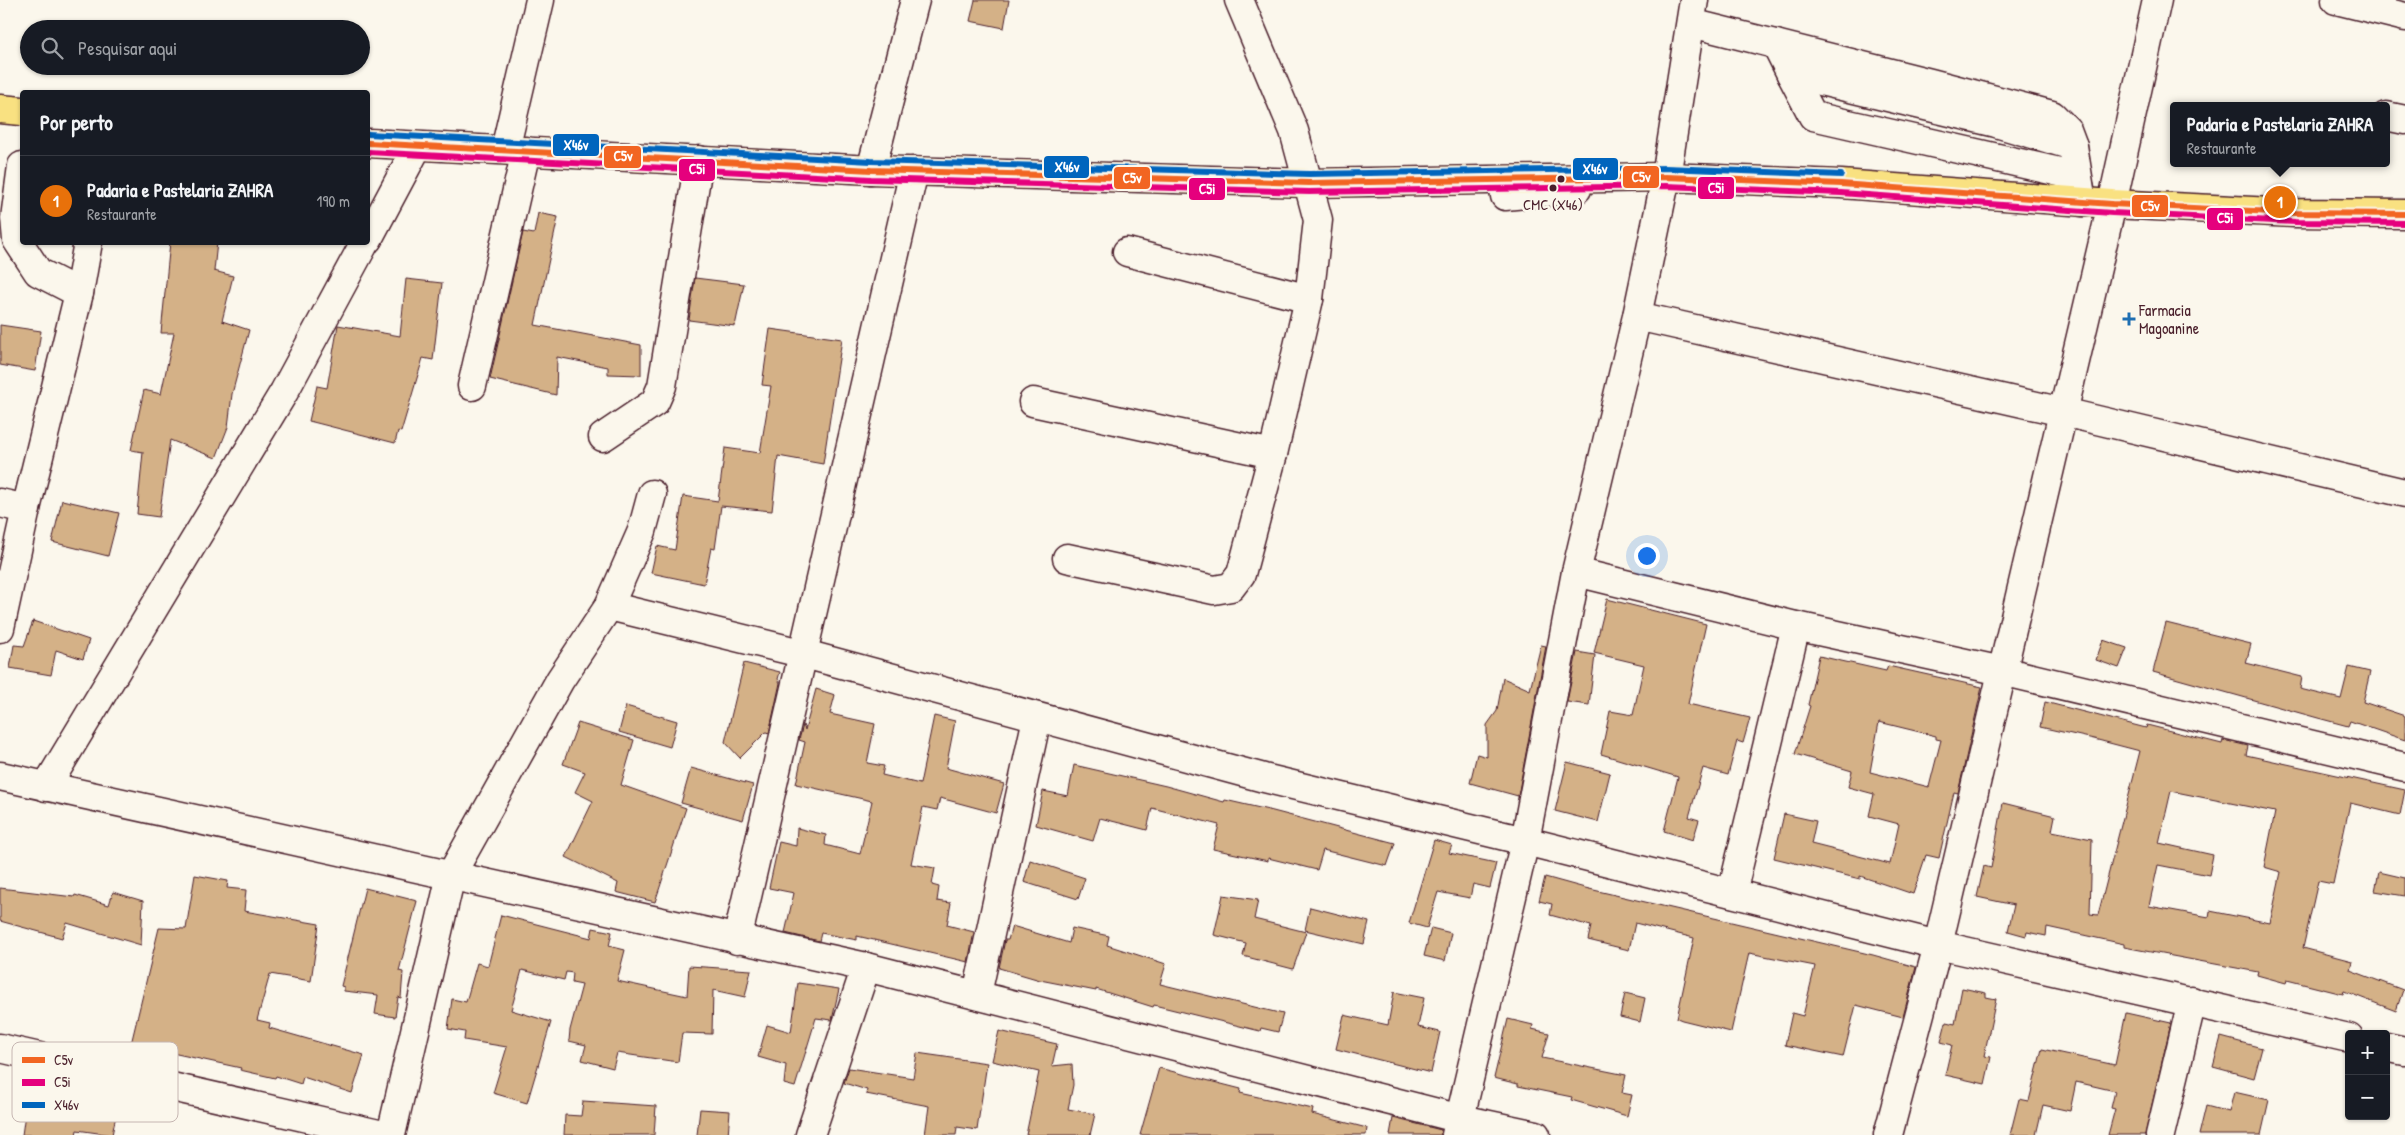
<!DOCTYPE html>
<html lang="pt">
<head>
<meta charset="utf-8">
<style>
  body { margin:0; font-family:"Patrick Hand",sans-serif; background:#242831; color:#f1f3f6 }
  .controls { position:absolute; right:15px; bottom:15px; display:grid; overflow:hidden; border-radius:5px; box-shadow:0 1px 4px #0004 }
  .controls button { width:45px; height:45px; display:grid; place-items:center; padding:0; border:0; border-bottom:1px solid #363941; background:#171b24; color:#f1f3f6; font:25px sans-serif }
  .you { position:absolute; left:1646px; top:555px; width:18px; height:18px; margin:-12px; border:4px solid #fff; border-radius:50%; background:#1a73e8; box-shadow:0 0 0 8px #1a73e833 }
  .badge { display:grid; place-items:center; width:32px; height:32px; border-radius:50%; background:#db2777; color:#fff; font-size:16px; font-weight:700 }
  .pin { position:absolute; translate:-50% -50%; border:2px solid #fff; box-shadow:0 1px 5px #0006 }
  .popup { position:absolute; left:2170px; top:102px; width:220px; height:65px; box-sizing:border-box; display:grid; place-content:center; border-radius:5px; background:#171b24; filter:drop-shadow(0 1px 4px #0005); font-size:16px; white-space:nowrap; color:#9ea1a6 }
  .popup b { font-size:19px; color:#f1f3f6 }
  .popup::after { content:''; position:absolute; left:50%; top:100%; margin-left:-10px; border:10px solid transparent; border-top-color:#171b24 }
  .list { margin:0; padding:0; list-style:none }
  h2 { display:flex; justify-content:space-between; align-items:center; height:65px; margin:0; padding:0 20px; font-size:21px }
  h2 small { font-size:16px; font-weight:400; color:#9ea1a6 }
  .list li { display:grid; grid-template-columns:32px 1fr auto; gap:15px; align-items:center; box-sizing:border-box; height:90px; padding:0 20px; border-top:1px solid #363941 }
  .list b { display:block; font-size:19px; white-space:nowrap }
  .list p { margin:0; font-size:16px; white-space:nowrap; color:#9ea1a6 }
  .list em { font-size:16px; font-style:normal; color:#9ea1a6 }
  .icon { flex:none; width:28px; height:28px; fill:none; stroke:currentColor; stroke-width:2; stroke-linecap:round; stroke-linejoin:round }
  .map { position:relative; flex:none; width:2405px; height:1135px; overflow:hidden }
  .search { position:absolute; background:#171b24; box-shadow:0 1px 4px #0004; left:20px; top:20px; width:350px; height:55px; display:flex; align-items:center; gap:12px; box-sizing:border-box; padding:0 18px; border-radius:28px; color:#9ea1a6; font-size:19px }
  .panel { position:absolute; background:#171b24; box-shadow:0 1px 4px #0004; left:20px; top:90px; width:350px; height:155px; border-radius:5px }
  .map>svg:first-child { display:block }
  .building { fill:#d4b187; stroke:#4a1f2b; fill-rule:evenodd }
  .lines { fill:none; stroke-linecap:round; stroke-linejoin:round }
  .minor-casing { stroke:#4a1f2b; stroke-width:31 }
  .major-casing { stroke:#4a1f2b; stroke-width:31 }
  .minor { stroke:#fbf7ec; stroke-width:28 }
  .major { stroke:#f9e181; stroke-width:28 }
  .bus-1-casing { stroke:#fbf7ec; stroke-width:10 }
  .bus-2-casing { stroke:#fbf7ec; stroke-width:10 }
  .bus-3-casing { stroke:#fbf7ec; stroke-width:10 }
  .bus-1 { stroke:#f26522; stroke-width:6 }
  .bus-2 { stroke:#e5007d; stroke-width:6 }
  .bus-3 { stroke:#0065bd; stroke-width:6 }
  .bus-dot { fill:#4a1f2b; stroke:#fbf7ec; stroke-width:2 }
  .poi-dot { fill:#1f6fb2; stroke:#fbf7ec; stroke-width:2 }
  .labels { text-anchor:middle; stroke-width:5; stroke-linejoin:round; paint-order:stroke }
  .bus-label { font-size:15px; fill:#4a1f2b; stroke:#fbf7ec }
  .poi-label { font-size:16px; fill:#4a1f2b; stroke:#fbf7ec; text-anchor:start }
  .key { fill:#fbf7ec; stroke:#c6b6b2; stroke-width:1 }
  .key-label { font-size:14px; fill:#4a1f2b }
  .line-badge { stroke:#fbf7ec; stroke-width:2 }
  .badge-label { font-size:14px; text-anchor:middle; font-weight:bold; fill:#fff }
</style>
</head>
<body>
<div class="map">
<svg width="2405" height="1135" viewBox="0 0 2405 1135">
  <rect width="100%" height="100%" fill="#fbf7ec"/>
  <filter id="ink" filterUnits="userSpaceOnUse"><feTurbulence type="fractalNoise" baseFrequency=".02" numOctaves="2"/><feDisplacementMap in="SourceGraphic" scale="10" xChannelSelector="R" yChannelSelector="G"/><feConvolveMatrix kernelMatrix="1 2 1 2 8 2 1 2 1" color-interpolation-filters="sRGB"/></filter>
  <g filter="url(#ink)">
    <g class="building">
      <path d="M 975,0 L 1009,0 L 1004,28 L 970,21 Z"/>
      <path d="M 538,213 L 558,217 L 535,325 L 641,345 L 641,375 L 608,374 L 608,367 L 557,357 L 556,395 L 490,379 L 523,232 L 534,234 Z"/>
      <path d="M 170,242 L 217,242 L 214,271 L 233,276 L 222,321 L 249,330 L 232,394 L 228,427 L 216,458 L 170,440 L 159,517 L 137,514 L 143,452 L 131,450 L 144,390 L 161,394 L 174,333 L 161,333 Z"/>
      <path d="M 695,278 L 744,284 L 735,326 L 689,320 Z"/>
      <path d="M 406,279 L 442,283 L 433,360 L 423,358 L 401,432 L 398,431 L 395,443 L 309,421 L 317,386 L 327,388 L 338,325 L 400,336 Z"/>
      <path d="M 0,325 L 41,331 L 35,371 L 0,365 Z"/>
      <path d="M 770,329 L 842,339 L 823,464 L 778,456 L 772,511 L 721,506 L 715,549 L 711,548 L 704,584 L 651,573 L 657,546 L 675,550 L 683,496 L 718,501 L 725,448 L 760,453 L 771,386 L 762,385 Z"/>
      <path d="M 62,500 L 119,513 L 108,556 L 52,542 Z"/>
      <path d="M 1607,599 L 1706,624 L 1688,704 L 1750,718 L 1743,743 L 1737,741 L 1728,775 L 1703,768 L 1689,817 L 1699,820 L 1693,840 L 1664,831 L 1678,777 L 1601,754 L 1610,711 L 1633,715 L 1644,665 L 1594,653 Z"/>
      <path d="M 33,621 L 89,640 L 83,659 L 56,650 L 51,675 L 10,668 L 14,645 L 24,646 Z"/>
      <path d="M 2166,623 L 2251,644 L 2246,663 L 2302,677 L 2300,689 L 2341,699 L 2349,667 L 2370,672 L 2363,702 L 2405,716 L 2405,740 L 2350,721 L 2348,726 L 2318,718 L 2153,672 Z"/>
      <path d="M 2103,640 L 2127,648 L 2119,668 L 2096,660 Z"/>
      <path d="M 1541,645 L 1546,646 L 1518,796 L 1470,783 L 1477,754 L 1487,757 L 1487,725 L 1497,711 L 1503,678 L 1530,690 Z"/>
      <path d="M 1577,652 L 1595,655 L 1589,705 L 1567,702 Z"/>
      <path d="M 1819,656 L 1886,671 L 1888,666 L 1982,687 L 1958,793 L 1954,792 L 1939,858 L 1926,855 L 1913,894 L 1860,876 L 1860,879 L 1774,858 L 1784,814 L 1816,821 L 1811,844 L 1890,864 L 1899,824 L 1869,816 L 1874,794 L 1848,787 L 1852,771 L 1795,754 L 1810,706 L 1808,705 ZM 1879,722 L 1936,736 L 1936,739 L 1941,740 L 1929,787 L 1870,772 Z"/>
      <path d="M 744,663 L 780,672 L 778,679 L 780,683 L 769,733 L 766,732 L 740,758 L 725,742 Z"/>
      <path d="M 816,689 L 835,695 L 830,714 L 875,724 L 867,763 L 884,766 L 882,775 L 920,784 L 934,716 L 955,721 L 946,768 L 1004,784 L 996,813 L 940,798 L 937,810 L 923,807 L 911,864 L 935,868 L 932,885 L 939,887 L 937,901 L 951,903 L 947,925 L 974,932 L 968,962 L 857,936 L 857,940 L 821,933 L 819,941 L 785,933 L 794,893 L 769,888 L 779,842 L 796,846 L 797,828 L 826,835 L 825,845 L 860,854 L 872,801 L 796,784 L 805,742 L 799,740 L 803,725 L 805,730 Z"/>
      <path d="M 2045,702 L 2146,728 L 2147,725 L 2222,744 L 2223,740 L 2248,746 L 2246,755 L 2405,790 L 2400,815 L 2350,803 L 2333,884 L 2318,881 L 2303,948 L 2352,961 L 2350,970 L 2403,990 L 2396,1011 L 2344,991 L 2343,994 L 2287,980 L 2286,983 L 2257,975 L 2258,972 L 2124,947 L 2124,944 L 2047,927 L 2046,936 L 2027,932 L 2026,936 L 2008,931 L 2014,905 L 1977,897 L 1984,866 L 1991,868 L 2003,803 L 2055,816 L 2052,831 L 2092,839 L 2090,914 L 2098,915 L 2140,751 L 2094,739 L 2040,727 ZM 2171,791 L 2275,812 L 2264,867 L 2281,872 L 2270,923 L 2210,911 L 2209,917 L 2149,906 L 2158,865 L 2209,875 L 2213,855 L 2159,843 Z"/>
      <path d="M 626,706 L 677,721 L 670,747 L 619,732 Z"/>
      <path d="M 578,723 L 634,740 L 621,785 L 686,808 L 655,902 L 616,892 L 618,883 L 566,857 L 593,801 L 575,792 L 585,772 L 563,764 Z"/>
      <path d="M 1567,762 L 1610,773 L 1598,822 L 1555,811 Z"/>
      <path d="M 1074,765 L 1166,786 L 1224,802 L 1225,800 L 1273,811 L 1395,843 L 1387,866 L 1323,850 L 1317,870 L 1268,858 L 1268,861 L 1213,849 L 1219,825 L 1152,808 L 1147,830 L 1100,818 L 1093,841 L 1036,825 L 1043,791 L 1068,796 Z"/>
      <path d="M 691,768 L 753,785 L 743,820 L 681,803 Z"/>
      <path d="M 1434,840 L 1452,845 L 1449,853 L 1496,863 L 1490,888 L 1473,884 L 1470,898 L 1438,892 L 1427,928 L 1409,923 Z"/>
      <path d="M 1030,860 L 1085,878 L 1078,899 L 1024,882 Z"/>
      <path d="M 2379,872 L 2405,878 L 2405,896 L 2375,891 Z"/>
      <path d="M 195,875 L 228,881 L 227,888 L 246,890 L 244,911 L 319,924 L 311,981 L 270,974 L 257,1020 L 270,1023 L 269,1028 L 364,1055 L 352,1093 L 303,1077 L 301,1084 L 276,1076 L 275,1078 L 240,1070 L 241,1068 L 131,1044 L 159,928 L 186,929 Z"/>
      <path d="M 1545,877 L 1585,888 L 1873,955 L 1916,967 L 1903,1017 L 1856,1005 L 1843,1057 L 1785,1045 L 1792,1013 L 1803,1016 L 1815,966 L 1749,953 L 1731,1032 L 1682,1020 L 1677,1018 L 1694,938 L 1635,923 L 1629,950 L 1588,940 L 1591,926 L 1550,915 L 1552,904 L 1539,901 Z"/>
      <path d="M 0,888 L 74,897 L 75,895 L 109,905 L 113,892 L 143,901 L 141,945 L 67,923 L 62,938 L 0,921 Z"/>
      <path d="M 365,888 L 417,901 L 399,971 L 403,972 L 401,998 L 398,997 L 395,1017 L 375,1014 L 378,995 L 344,991 L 344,987 L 341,986 Z"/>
      <path d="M 1223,895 L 1258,900 L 1254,919 L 1306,932 L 1293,969 L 1243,956 L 1246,943 L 1214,935 Z"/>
      <path d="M 1310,907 L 1369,922 L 1364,944 L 1305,930 Z"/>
      <path d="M 501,915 L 591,938 L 593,928 L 612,932 L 609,946 L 625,950 L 617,981 L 687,996 L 689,966 L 751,970 L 745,997 L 713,990 L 712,1034 L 682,1033 L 678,1062 L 617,1053 L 613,1068 L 582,1060 L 586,1045 L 569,1041 L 570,1030 L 582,985 L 572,983 L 573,973 L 566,972 L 564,980 L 522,970 L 511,1010 L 551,1022 L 527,1103 L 493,1093 L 507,1047 L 464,1040 L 465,1032 L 448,1029 L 452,999 L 466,1002 L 477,963 L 488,966 Z"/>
      <path d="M 1012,926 L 1069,943 L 1072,928 L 1109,936 L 1107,945 L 1166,964 L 1160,984 L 1283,1014 L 1278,1032 L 1261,1028 L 1260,1031 L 1154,1005 L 1153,1007 L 1096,989 L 1096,991 L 1040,980 L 999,968 L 1005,940 L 1008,940 Z"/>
      <path d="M 1431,928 L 1451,933 L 1445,961 L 1424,956 Z"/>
      <path d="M 798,983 L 839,989 L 832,1020 L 816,1018 L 795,1087 L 784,1084 L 786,1065 L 758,1057 L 767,1025 L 791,1032 Z"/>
      <path d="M 1962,988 L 1986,993 L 1986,997 L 1996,999 L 1984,1056 L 1991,1057 L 1985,1084 L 1945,1075 L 1952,1045 L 1941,1042 L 1946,1022 L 1955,1024 Z"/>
      <path d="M 1394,992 L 1424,998 L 1418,1027 L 1440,1032 L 1431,1073 L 1336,1049 L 1344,1015 L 1388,1025 Z"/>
      <path d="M 1625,993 L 1645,998 L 1640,1022 L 1620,1017 Z"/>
      <path d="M 2126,1013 L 2171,1023 L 2145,1135 L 2108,1135 L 2115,1109 L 2111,1108 L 2115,1091 L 2076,1082 L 2070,1111 L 2043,1105 L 2036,1135 L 2010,1135 L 2019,1099 L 2029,1101 L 2042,1049 L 2115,1065 Z"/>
      <path d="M 1508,1019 L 1533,1025 L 1532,1029 L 1549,1033 L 1542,1058 L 1626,1075 L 1622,1093 L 1632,1095 L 1627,1116 L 1571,1100 L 1572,1097 L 1518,1086 L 1518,1084 L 1494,1078 Z"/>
      <path d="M 999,1031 L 1057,1044 L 1052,1066 L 1072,1064 L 1073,1085 L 1068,1109 L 1095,1114 L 1090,1135 L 1026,1135 L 1039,1072 L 992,1061 Z"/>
      <path d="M 2221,1037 L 2262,1048 L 2254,1078 L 2213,1067 Z"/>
      <path d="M 917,1053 L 987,1063 L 977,1130 L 957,1127 L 956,1135 L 925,1135 L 929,1106 L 866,1094 L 867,1090 L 844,1083 L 849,1068 L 913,1078 Z"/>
      <path d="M 1159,1068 L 1241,1089 L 1240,1093 L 1313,1109 L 1312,1114 L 1367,1128 L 1366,1135 L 1140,1135 Z"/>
      <path d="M 28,1092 L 86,1101 L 87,1099 L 118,1105 L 112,1135 L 77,1130 L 76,1135 L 22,1135 Z"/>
      <path d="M 2234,1092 L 2269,1100 L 2261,1135 L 2199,1135 L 2206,1106 L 2229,1112 Z"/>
      <path d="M 583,1101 L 656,1106 L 654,1135 L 564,1135 L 565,1115 L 581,1116 Z"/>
      <path d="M 700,1109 L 730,1111 L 728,1135 L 697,1135 Z"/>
      <path d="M 1393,1118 L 1441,1130 L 1441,1135 L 1390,1135 Z"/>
    </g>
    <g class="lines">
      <defs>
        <g id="minor">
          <path d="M 2336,0 L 2405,17"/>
          <path d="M 1691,23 L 1931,83 L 2052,115 L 2067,130 L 2073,146 L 2082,202"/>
          <path d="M 1776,44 L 1791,74 L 1996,123 L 2073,146"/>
          <path d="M 1791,74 L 1813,116 L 2077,176"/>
          <path d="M 2386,116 L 2405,120"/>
          <path d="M 505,150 L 540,0"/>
          <path d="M 22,166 L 15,218 L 17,240 L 38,272 L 79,293"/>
          <path d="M 871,170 L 915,0"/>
          <path d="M 1503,181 L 1505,196 L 1577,189"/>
          <path d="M 368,239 L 417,147"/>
          <path d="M 1127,252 L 1309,299"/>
          <path d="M 1637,316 L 2063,412 L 2405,493"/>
          <path d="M 472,386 L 526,151"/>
          <path d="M 1033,402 L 1273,454"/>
          <path d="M 603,437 L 655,402 L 662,386 L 699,160"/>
          <path d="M 0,503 L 26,509"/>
          <path d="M 1067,558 L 1214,590 L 1231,587 L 1241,574 L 1273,454 L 1309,299 L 1318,220 L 1294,131 L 1239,0"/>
          <path d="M 1576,572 L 1796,626 L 2002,671 L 2405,767"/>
          <path d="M 609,606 L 801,653 L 1264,778 L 1525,841 L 1938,945 L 2349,1038"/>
          <path d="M 0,628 L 26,509 L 79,293 L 88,242"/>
          <path d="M 0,776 L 866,967 L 1461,1119 L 1536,1135"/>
          <path d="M 46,787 L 284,392 L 365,242"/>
          <path d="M 1732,893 L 1796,626"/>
          <path d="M 737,940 L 914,171"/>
          <path d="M 977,994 L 1037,718"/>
          <path d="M 2386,1047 L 2405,1051"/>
          <path d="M 0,1048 L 383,1135"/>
          <path d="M 391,1135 L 451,875 L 560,680 L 609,606 L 642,531 L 652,494"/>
          <path d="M 810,1135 L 866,967"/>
          <path d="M 1456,1135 L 1525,841 L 1576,572 L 1637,316 L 1666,177 L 1694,0"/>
          <path d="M 1888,1135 L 1938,945 L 2112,204 L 2157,0"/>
          <path d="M 2160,1135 L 2192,1001"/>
        </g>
        <g id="major">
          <path d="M 0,109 L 22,111"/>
          <path d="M 368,143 L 871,170 L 1309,183 L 1666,177 L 1841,184 L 2112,204 L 2295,213 L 2405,214"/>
        </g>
      </defs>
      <use href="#minor" class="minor-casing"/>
      <use href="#major" class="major-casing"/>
      <use href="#minor" class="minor"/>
      <use href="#major" class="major"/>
      <defs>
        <path id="bus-1" d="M 368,143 L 871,170 L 1309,183 L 1666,177 L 1841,184 L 2112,204 L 2295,213 L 2405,214"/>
        <path id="bus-2" d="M 368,152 L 871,179 L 1309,192 L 1666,186 L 1841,193 L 2112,213 L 2295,222 L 2405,223"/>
        <path id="bus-3" d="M 368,134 L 871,161 L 1309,174 L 1666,168 L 1841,175"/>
      </defs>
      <use href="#bus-1" class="bus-1-casing"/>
      <use href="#bus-2" class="bus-2-casing"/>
      <use href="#bus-3" class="bus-3-casing"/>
      <use href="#bus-1" class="bus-1"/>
      <use href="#bus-2" class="bus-2"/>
      <use href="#bus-3" class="bus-3"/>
    </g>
  </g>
  <g class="bus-dot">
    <circle cx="1561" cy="179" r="4.5"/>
    <circle cx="1553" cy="188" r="4.5"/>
  </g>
  <path class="poi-dot" d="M2126.5 311.5h5v5h5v5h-5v5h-5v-5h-5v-5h5z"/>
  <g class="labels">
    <g class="bus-label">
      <text x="1553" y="210">CMC (X46)</text>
    </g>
    <g class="poi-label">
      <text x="2139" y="316">Farmacia<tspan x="2139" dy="18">Magoanine</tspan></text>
    </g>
  </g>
  <rect x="12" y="1042" width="166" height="80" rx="8" class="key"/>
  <rect x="22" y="1057" width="23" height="6" fill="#f26522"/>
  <rect x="22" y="1079" width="23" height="7" fill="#e5007d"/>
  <rect x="22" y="1102" width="23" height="6" fill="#0065bd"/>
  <g class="key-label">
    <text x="54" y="1065">C5v</text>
    <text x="54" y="1087">C5i</text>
    <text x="54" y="1110">X46v</text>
  </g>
  <g class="line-badge">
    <rect x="552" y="133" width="48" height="24" rx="5" fill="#0065bd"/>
    <rect x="603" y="145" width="39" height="24" rx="5" fill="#f26522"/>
    <rect x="1043" y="155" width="47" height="24" rx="5" fill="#0065bd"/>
    <rect x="1572" y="157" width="47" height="24" rx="5" fill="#0065bd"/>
    <rect x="678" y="158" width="38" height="24" rx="5" fill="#e5007d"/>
    <rect x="1622" y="165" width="38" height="24" rx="5" fill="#f26522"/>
    <rect x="1113" y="166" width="38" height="24" rx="5" fill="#f26522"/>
    <rect x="1697" y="176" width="38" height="24" rx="5" fill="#e5007d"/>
    <rect x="1188" y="177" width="38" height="24" rx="5" fill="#e5007d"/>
    <rect x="2131" y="194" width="38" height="24" rx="5" fill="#f26522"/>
    <rect x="2206" y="207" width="38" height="24" rx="5" fill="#e5007d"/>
  </g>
  <g class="badge-label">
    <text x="576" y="150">X46v</text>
    <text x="623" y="161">C5v</text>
    <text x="1067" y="172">X46v</text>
    <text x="1595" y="174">X46v</text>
    <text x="697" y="174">C5i</text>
    <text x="1641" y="182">C5v</text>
    <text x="1132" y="183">C5v</text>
    <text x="1716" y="193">C5i</text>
    <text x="1207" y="194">C5i</text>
    <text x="2150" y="211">C5v</text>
    <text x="2225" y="223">C5i</text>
  </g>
</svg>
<div class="controls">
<button>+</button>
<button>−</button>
</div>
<div class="you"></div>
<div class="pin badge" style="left:2280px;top:202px;background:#e8710a">1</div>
<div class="popup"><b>Padaria e Pastelaria ZAHRA</b>Restaurante</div>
<div class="search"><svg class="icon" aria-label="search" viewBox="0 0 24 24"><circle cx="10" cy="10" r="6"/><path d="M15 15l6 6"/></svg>Pesquisar aqui</div>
<section class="panel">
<h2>Por perto<small></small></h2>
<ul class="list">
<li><span class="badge" style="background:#e8710a">1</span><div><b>Padaria e Pastelaria ZAHRA</b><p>Restaurante</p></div><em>190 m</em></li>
</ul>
</section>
</div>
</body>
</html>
